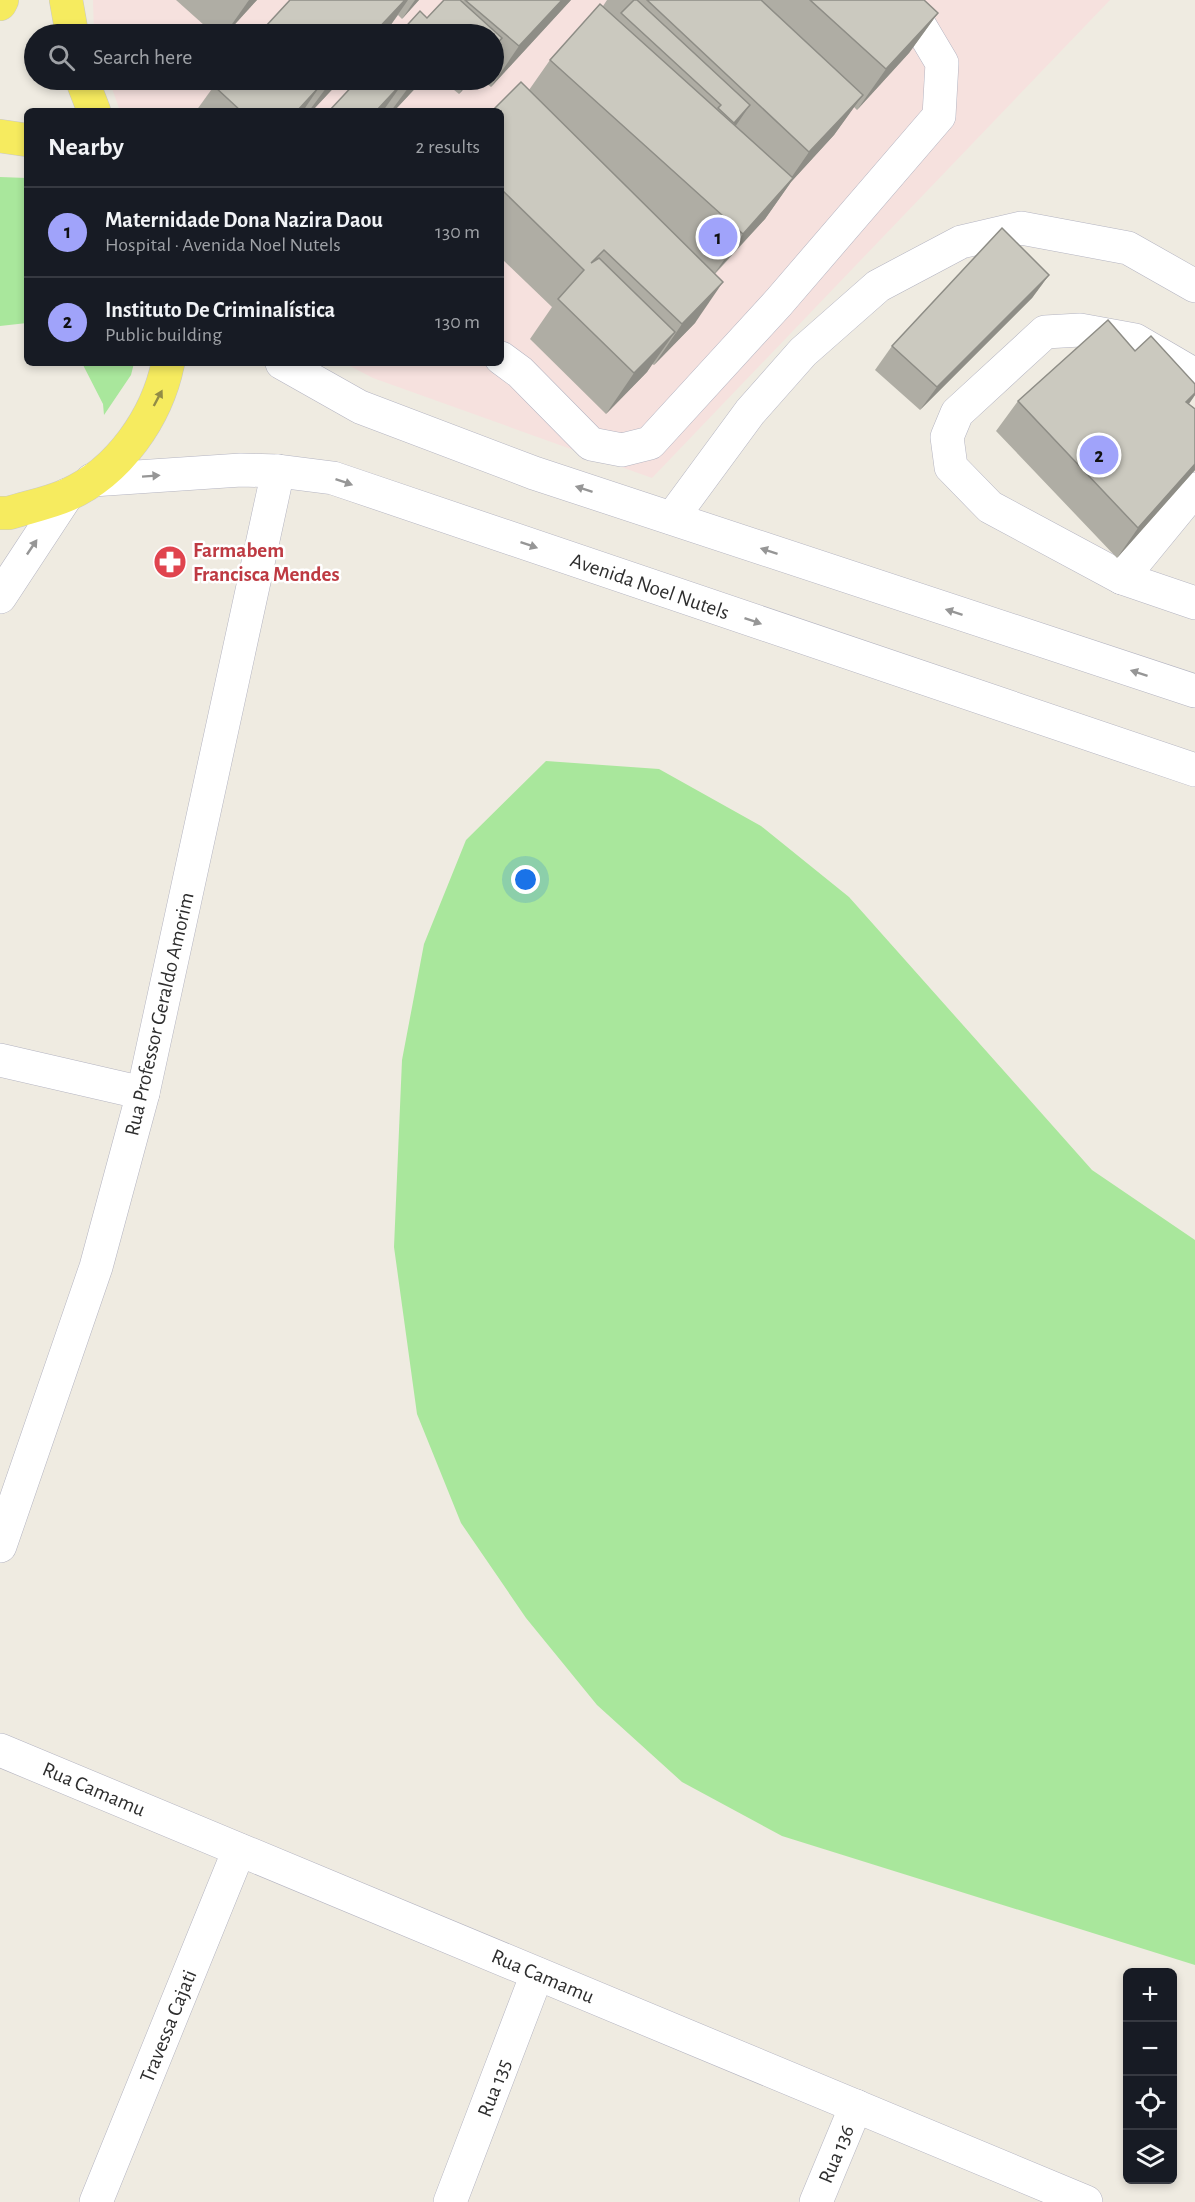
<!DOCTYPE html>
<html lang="en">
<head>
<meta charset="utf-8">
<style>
  body { margin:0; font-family:"Alegreya Sans",sans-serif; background:#20242c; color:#f1f3f6 }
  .controls { position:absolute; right:18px; bottom:18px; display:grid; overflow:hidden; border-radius:9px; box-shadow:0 3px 9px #0003 }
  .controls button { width:54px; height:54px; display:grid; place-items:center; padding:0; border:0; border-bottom:2px solid #363941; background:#171b24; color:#f1f3f6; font:30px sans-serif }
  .you { position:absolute; left:526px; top:880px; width:21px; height:21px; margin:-15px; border:4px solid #fff; border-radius:50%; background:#1a73e8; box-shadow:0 0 0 9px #1a73e833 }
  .badge { display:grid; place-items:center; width:39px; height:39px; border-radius:50%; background:#a0a3fa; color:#111; font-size:20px; font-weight:700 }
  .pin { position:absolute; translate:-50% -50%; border:3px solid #fff; box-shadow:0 2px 6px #0006 }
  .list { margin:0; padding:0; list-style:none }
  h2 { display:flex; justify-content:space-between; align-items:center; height:78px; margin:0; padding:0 24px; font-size:26px }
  h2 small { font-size:20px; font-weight:400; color:#9ea1a6 }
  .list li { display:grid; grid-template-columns:39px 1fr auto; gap:18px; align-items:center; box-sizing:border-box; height:90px; padding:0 24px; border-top:2px solid #363941 }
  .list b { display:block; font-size:22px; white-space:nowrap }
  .list p { margin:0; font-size:20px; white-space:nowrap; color:#9ea1a6 }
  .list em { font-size:20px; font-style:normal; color:#9ea1a6 }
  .icon { flex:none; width:33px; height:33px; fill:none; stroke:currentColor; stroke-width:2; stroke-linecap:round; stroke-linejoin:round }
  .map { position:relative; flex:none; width:1195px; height:2202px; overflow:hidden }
  .search { position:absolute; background:#171b24; box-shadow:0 3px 9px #0003; left:24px; top:24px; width:480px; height:66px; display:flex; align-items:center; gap:15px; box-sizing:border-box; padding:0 21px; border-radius:33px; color:#9ea1a6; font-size:22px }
  .panel { position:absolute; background:#171b24; box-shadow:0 3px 9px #0003; left:24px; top:108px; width:480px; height:258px; border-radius:9px }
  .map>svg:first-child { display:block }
  .medical { fill:#f6e1de }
  .green { fill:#a9e79c }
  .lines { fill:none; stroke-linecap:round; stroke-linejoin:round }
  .minor-casing { stroke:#b4b4c1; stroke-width:34 }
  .major-casing { stroke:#c9c9c9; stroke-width:34 }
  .minor { stroke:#fff; stroke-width:33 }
  .major { stroke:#f6eb5f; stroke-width:33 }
  .wall { fill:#afada4 }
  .shaded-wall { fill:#8e8d86 }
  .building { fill:#cbc9bf; stroke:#8e8d86; stroke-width:1.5 }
  .oneway { fill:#928c46 }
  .oneway2 { fill:#969696 }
  .labels { text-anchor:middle; stroke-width:5; stroke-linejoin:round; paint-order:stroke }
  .health-label { font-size:21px; font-weight:bold; fill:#be3a42; stroke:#fff; text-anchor:start }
  .street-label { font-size:21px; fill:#2e2e2e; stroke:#fff }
</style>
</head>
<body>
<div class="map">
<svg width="1195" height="2202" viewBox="0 0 1195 2202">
  <rect width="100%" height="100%" fill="#efebe1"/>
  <path class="medical" d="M 93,0 L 1110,0 L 652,478 L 373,378 L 344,363 L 501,363 L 501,111 L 120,111 L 109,80 L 494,80 L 494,34 L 94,34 Z"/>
  <g class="green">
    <path d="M 0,177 L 27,178 L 27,323 L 0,326 Z"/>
    <path d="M 82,363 L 134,363 L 131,375 L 104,415 L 103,404 Z"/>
    <path d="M 546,761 L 659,769 L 761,826 L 849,897 L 1092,1170 L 1195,1240 L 1195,1965 L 782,1836 L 682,1782 L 597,1705 L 526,1618 L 461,1523 L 417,1414 L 394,1247 L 402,1060 L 424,944 L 466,840 Z"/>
  </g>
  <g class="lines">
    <defs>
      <g id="minor">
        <path d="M 501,358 L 520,372 L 591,444 L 622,450 L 650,443 L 779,302 L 939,116 L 942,63 L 917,21 L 892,0"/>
        <path d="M 282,363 L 360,407 L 534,473 L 1195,691"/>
        <path d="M 1195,375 L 1135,340 L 1080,330 L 1045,332 L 957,413 L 947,437 L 951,467 L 990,507 L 1122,578 L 1195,603"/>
        <path d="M 92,480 L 241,470 L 278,471 L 333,478 L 1195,770"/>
        <path d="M 672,518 L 750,412 L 803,352 L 878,286 L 961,242 L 1021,228 L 1128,248 L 1195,286"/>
        <path d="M 1122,578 L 1195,489"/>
        <path d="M 0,597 L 67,495"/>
        <path d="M 0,1060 L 143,1093"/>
        <path d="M 0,1546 L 96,1267 L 143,1093 L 278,471"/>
        <path d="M 0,1750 L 1086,2202"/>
        <path d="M 96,2202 L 239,1850"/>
        <path d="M 450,2202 L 537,1974"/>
        <path d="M 816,2202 L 856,2106"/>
      </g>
      <g id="major">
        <path d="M 66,0 L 72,34"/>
        <path d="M 0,4 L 2,0"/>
        <path d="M 82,80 L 94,111"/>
        <path d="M 0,136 L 27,140"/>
        <path d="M 0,513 L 9,513 C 28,507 49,503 67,495 C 119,472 157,417 168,363"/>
      </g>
    </defs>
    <use href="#minor" class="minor-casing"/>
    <use href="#major" class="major-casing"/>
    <use href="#minor" class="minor"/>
    <use href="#major" class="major"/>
  </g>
  <g class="wall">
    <path d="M 176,0 L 257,0 L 226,34 L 214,34 Z"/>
    <path d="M 290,0 L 419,0 L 402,19 L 398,15 L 390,26 L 382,34 L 260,34 L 266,26 Z"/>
    <path d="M 444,0 L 571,0 L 491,87 L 482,80 L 494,80 L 494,34 L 399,34 L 427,18 Z"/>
    <path d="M 607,0 L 924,0 L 938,13 L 909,53 L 857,110 L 854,107 L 834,135 L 791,182 L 765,219 L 715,274 L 695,323 L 654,365 L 652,364 L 647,372 L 606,414 L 530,339 L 552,307 L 501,258 L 501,111 L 529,90 L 550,60 L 603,6 Z"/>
    <path d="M 220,80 L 341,80 L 312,111 L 196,111 L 214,86 Z"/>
    <path d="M 358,80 L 423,80 L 394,111 L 329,111 Z"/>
    <path d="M 442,80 L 472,80 L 459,94 Z"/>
    <path d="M 1049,275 L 1032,298 L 920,410 L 875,370 L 892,346 Z"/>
    <path d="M 1135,351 L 1195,384 L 1195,395 L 1189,404 L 1195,409 L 1195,470 L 1117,558 L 996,431 L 1018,401 Z"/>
  </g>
  <g class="shaded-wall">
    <path d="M 249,0 L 257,0 L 226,34 L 225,34 Z"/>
    <path d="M 405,0 L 408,0 L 390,26 L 382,34 L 373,34 Z"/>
    <path d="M 415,0 L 419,0 L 402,19 Z"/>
    <path d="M 562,0 L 571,0 L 491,87 L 519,46 Z"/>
    <path d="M 938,13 L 909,53 L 857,110 L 886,69 Z"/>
    <path d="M 332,80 L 341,80 L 312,111 L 309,111 Z"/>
    <path d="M 405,80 L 383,111 L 376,111 Z"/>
    <path d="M 414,80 L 423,80 L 394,111 L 391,111 Z"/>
    <path d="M 469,80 L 472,80 L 459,94 Z"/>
    <path d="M 320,86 L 303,111 L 297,111 Z"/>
    <path d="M 863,95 L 834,135 L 791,182 L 765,219 L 714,274 L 743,234 L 782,191 L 809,152 Z"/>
    <path d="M 750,105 L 722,146 L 706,163 L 734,123 Z"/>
    <path d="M 1049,275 L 1032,298 L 920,410 L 937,387 Z"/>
    <path d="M 723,282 L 695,323 L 654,365 L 682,324 Z"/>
    <path d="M 675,332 L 647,372 L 606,414 L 634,373 Z"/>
    <path d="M 1195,393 L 1195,395 L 1178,419 L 1186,402 Z"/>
    <path d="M 1195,464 L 1195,470 L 1117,558 L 1138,528 Z"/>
  </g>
  <g class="building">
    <path d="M 290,0 L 405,0 L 373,34 L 275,34 L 266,26 Z"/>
    <path d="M 444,0 L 460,0 L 502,38 L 494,47 L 494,34 L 466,34 L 460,29 L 455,34 L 399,34 L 420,11 L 427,18 Z"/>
    <path d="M 465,0 L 562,0 L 519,46 Z"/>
    <path d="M 634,0 L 637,0 L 750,105 L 734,123 L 718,108 L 721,105 L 621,13 Z"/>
    <path d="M 647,0 L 761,0 L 863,95 L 809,152 Z"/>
    <path d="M 810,0 L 924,0 L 938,13 L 886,69 Z"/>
    <path d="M 600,4 L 793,178 L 743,234 L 550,60 Z"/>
    <path d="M 220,80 L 312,80 L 320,86 L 297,111 L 241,111 L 214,86 Z"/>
    <path d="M 324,80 L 332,80 L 328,83 Z"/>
    <path d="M 358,80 L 405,80 L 376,111 L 329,111 Z"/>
    <path d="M 521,82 L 723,282 L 682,324 L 604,250 L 591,263 L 599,258 L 675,332 L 634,373 L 558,299 L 584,270 L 501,189 L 501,111 L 492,111 Z"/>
    <path d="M 1002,228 L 1049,275 L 937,387 L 892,346 Z"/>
    <path d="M 1108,320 L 1135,351 L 1151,336 L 1195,384 L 1195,393 L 1186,402 L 1195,409 L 1195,464 L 1138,528 L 1018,401 Z"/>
  </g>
  <defs><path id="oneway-solid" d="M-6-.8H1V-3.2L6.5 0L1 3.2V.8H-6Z" transform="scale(1.5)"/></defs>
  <use class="oneway" href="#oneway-solid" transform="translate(158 398) rotate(-62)"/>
  <g class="oneway2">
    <use href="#oneway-solid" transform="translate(151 476) rotate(-4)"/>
    <use href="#oneway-solid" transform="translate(344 482) rotate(19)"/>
    <use href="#oneway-solid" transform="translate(584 489) rotate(-162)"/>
    <use href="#oneway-solid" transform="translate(529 545) rotate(19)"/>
    <use href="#oneway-solid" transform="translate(32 547) rotate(-56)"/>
    <use href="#oneway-solid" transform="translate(769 551) rotate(-162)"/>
    <use href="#oneway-solid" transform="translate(954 612) rotate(-162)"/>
    <use href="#oneway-solid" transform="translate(753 621) rotate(19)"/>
    <use href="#oneway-solid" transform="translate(1139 673) rotate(-162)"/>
  </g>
  <defs>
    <symbol id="pharmacy-disc" viewBox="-11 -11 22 22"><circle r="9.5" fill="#e0444e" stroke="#fff"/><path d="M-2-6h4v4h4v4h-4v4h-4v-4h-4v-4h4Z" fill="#fff"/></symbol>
  </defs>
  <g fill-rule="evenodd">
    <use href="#pharmacy-disc" x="151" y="543" width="38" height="38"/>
  </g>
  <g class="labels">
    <g class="health-label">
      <text x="193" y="557">Farmabem<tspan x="193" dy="24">Francisca Mendes</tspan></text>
    </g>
    <g class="street-label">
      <text transform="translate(650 586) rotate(19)" y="7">Avenida Noel Nutels</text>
      <text transform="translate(159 1014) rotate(-77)" y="7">Rua Professor Geraldo Amorim</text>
      <text transform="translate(94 1789) rotate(23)" y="7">Rua Camamu</text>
      <text transform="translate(543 1976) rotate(23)" y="7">Rua Camamu</text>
      <text transform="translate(168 2026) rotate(-68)" y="7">Travessa Cajati</text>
      <text transform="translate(494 2088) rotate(-69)" y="7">Rua 135</text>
      <text transform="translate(836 2154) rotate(-67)" y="7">Rua 136</text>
    </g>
  </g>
</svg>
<div class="controls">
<button>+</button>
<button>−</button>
<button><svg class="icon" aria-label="locate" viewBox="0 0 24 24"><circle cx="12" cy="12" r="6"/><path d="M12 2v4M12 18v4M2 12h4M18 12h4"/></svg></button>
<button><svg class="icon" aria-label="layers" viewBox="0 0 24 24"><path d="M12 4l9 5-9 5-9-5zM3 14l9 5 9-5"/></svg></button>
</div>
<div class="you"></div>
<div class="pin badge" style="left:718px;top:237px">1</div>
<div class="pin badge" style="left:1099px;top:455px">2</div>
<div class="search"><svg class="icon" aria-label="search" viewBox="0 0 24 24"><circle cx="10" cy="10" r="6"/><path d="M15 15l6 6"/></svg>Search here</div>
<section class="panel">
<h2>Nearby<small>2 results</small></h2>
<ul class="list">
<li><span class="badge">1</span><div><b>Maternidade Dona Nazira Daou</b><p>Hospital · Avenida Noel Nutels</p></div><em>130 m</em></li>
<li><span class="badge">2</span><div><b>Instituto De Criminalística</b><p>Public building</p></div><em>130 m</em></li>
</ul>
</section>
</div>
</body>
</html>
